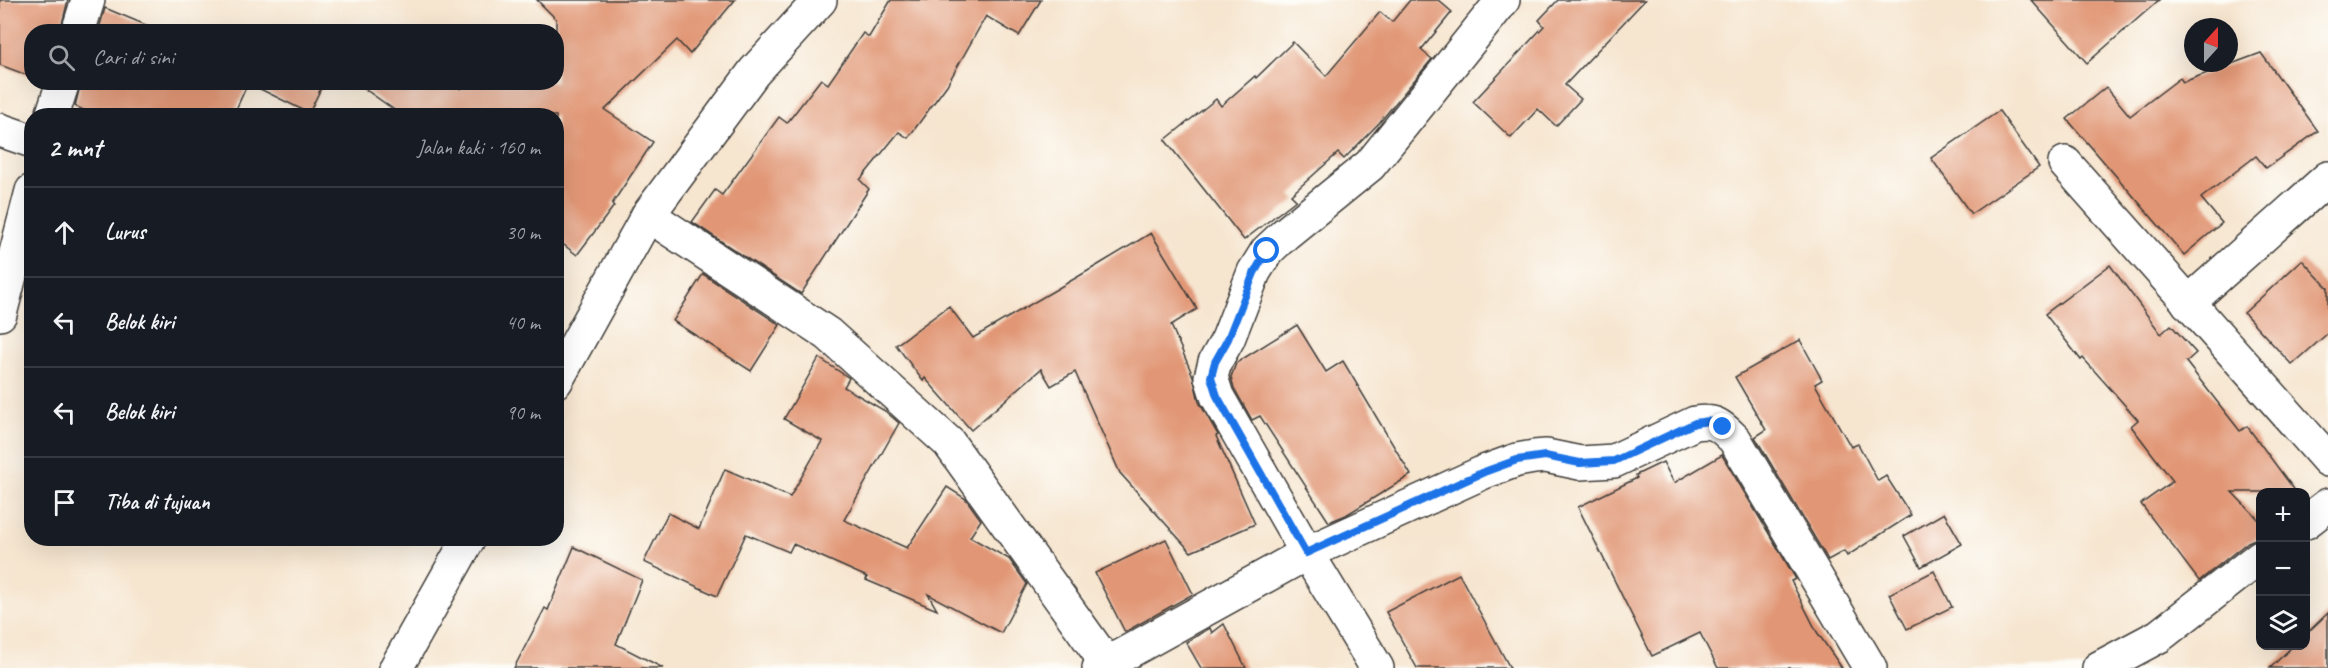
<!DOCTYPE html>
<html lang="id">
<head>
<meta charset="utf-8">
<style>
  body { margin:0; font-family:Caveat,sans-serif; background:#20242c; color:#f1f3f6 }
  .controls { position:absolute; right:18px; bottom:18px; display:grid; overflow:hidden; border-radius:12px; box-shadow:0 6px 24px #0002 }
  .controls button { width:54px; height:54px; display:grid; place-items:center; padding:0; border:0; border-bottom:2px solid #363941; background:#171b24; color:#f1f3f6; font:30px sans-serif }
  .compass { position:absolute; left:2184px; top:18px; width:54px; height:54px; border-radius:50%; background:#171b24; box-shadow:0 6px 24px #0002; rotate:21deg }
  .stop { position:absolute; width:18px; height:18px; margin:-14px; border:4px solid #1a73e8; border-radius:50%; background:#fff }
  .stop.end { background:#1a73e8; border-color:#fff; box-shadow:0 2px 6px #0008 }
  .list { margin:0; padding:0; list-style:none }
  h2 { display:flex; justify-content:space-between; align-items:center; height:78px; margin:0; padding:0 24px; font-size:26px }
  h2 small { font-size:20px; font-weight:400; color:#9ea1a6 }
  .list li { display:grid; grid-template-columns:39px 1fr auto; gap:18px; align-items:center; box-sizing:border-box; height:90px; padding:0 24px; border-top:2px solid #363941 }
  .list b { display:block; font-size:22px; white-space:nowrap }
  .list em { font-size:20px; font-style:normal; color:#9ea1a6 }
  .icon { flex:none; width:33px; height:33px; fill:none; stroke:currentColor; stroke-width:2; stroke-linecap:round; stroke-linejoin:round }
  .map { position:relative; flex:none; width:2328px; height:668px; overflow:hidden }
  .search { position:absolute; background:#171b24; box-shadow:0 6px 24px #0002; left:24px; top:24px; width:540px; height:66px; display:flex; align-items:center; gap:15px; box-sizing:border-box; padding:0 21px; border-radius:24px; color:#9ea1a6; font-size:22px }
  .panel { position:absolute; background:#171b24; box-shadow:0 6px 24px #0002; left:24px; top:108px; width:540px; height:438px; border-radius:24px }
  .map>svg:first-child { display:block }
  .building { fill:#e19776 }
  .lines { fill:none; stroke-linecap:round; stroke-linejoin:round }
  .minor-casing { stroke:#3d3a37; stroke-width:36 }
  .minor { stroke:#fff; stroke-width:33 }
  .route { stroke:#1a73e8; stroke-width:8 }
</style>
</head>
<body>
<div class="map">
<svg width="2328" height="668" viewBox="0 0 2328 668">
  <rect width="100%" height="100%" fill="#fdfcf7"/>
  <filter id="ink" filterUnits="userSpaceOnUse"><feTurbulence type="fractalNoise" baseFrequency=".0167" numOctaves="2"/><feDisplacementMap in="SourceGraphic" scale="12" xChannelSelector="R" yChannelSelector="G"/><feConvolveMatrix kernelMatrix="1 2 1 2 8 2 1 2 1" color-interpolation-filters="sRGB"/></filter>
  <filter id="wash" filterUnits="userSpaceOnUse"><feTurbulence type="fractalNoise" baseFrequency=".008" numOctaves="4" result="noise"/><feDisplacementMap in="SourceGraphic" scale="24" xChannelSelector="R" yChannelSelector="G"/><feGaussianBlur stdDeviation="1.35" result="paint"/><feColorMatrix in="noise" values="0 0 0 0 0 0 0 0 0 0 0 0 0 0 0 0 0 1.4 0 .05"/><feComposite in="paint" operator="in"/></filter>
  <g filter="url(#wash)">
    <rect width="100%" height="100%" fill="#f6e5cf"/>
    <g id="blocks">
      <g class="building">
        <path d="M 0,0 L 68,0 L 60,32 L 32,32 L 32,77 L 0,65 Z"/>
        <path d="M 537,0 L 735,0 L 690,54 L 677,40 L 605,110 L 653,142 L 612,204 L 614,206 L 577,255 L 556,239 L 556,116 L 403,116 L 355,82 L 452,82 L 461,89 L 465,82 L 556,82 L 556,19 Z"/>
        <path d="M 891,0 L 1041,0 L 1019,36 L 986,16 L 947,85 L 908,138 L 899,132 L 860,180 L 869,189 L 801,294 L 692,222 L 715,190 L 722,195 L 779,117 L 787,123 L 821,79 L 828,84 L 863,33 L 869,37 Z"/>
        <path d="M 1410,0 L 1438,0 L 1452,12 L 1421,50 L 1432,59 L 1379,123 L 1344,159 L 1338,153 L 1291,195 L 1296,200 L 1244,240 L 1165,140 L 1216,99 L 1221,106 L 1255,76 L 1256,78 L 1293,42 L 1326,76 L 1380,12 L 1392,22 Z"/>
        <path d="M 1558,0 L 1645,0 L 1565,85 L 1581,99 L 1556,126 L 1538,109 L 1511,138 L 1473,102 L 1544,26 L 1539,20 Z"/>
        <path d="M 2031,0 L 2159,0 L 2087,63 Z"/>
        <path d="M 105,8 L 158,30 L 158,32 L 98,32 Z"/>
        <path d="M 2261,53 L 2318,131 L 2266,168 L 2256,156 L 2201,198 L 2222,223 L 2184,255 L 2067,119 L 2106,87 L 2130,116 L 2180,78 L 2183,82 Z"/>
        <path d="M 81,82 L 324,82 L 309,113 L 248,83 L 233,116 L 96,116 L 75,106 Z"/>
        <path d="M 1999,111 L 2039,167 L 1971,214 L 1931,158 Z"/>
        <path d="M 1151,233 L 1197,309 L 1171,325 L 1193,376 L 1199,402 L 1218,435 L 1216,436 L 1255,524 L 1191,552 L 1120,473 L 1075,372 L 1051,386 L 1041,369 L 971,430 L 925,378 L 923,381 L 896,345 L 949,306 L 973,338 L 1098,265 Z"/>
        <path d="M 2302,260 L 2328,288 L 2328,333 L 2292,365 L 2244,313 Z"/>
        <path d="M 2110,265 L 2161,334 L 2171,325 L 2196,353 L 2186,362 L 2240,431 L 2247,426 L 2296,492 L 2232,492 L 2260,521 L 2260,537 L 2248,542 L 2199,581 L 2141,504 L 2173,481 L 2131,426 L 2138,420 L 2083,358 L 2081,360 L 2045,314 Z"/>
        <path d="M 703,274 L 780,325 L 751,371 L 673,321 Z"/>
        <path d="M 1297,325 L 1326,372 L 1343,361 L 1411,475 L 1346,515 L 1329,522 L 1260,416 L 1252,420 L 1234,388 L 1231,377 L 1236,363 Z"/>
        <path d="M 1800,340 L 1822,380 L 1815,384 L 1851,447 L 1858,444 L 1878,481 L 1886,476 L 1911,515 L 1847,556 L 1844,551 L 1828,560 L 1755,437 L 1766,430 L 1735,377 Z"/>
        <path d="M 819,358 L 849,378 L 844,387 L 885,411 L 899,423 L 844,520 L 907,548 L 947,487 L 966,499 L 981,520 L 970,537 L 1009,559 L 1027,584 L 1001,633 L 928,594 L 937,610 L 866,580 L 867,577 L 793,544 L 789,552 L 746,534 L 717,596 L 644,562 L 668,513 L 699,529 L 725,469 L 790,497 L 822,441 L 784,419 Z"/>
        <path d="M 1722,455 L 1796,579 L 1791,581 L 1817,632 L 1842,668 L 1718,668 L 1700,633 L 1652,656 L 1578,507 L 1637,478 L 1636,475 L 1663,462 L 1674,483 Z"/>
        <path d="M 1944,513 L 1962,544 L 1921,567 L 1904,536 Z"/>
        <path d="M 1166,539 L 1193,594 L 1125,632 L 1095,573 Z"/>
        <path d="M 574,547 L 642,580 L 616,644 L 663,668 L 514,668 L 545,608 L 548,610 Z"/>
        <path d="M 1934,571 L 1952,607 L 1907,629 L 1889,594 Z"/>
        <path d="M 1459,574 L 1510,668 L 1417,668 L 1386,612 Z"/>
        <path d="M 2328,613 L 2328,668 L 2270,668 L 2294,645 L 2306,645 L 2306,634 Z"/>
        <path d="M 1224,624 L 1246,668 L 1201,668 L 1186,642 L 1210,628 L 1212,633 Z"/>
      </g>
    </g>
  </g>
  <g filter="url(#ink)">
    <use href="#blocks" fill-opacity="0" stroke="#3d3a37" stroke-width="1.5"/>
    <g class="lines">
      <defs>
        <g id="minor">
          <path d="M 78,32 L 88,0"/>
          <path d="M 52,116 L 63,82"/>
          <path d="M 0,130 L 32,141"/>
          <path d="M 2065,163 L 2328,460"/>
          <path d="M 648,215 L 828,334 L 949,443 L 1110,668"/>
          <path d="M 2188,303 L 2328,178"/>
          <path d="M 0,314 L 32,191"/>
          <path d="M 556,381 L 648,215 L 754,72 L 820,0"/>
          <path d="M 2306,522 L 2328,505"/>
          <path d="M 396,668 L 469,538"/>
          <path d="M 1099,668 L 1307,553 L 1484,472 L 1517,460 L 1534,457 L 1546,456 L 1580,463 L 1614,461 L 1695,423 C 1716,420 1721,426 1735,440 L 1870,668"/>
          <path d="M 1377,668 L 1307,553 L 1217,396 L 1211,377 L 1215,362 L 1228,339 L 1254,272 L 1267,251 L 1285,234 L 1370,165 L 1503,0"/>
          <path d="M 2099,668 L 2159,636 L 2260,557"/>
        </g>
      </defs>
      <use href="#minor" class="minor-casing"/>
      <use href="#minor" class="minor"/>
    </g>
  </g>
  <g class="lines" filter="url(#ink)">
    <path class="route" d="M 1267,251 L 1254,273 L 1228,339 L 1215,362 L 1211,377 L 1217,396 L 1306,553 L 1484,472 L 1517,460 L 1545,456 L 1580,463 L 1614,461 L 1695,423 L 1709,421 L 1723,427"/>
  </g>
</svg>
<div class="controls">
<button>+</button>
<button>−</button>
<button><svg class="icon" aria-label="layers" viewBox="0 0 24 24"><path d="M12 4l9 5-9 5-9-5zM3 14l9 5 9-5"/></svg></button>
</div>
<svg class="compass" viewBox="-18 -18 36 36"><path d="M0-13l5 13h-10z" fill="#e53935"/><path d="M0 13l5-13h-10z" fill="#9ea1a6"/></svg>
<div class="stop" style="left:1267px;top:251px"></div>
<div class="stop end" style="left:1723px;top:427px"></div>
<div class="search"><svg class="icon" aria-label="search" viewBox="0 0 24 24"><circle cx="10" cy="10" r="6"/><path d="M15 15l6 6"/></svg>Cari di sini</div>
<section class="panel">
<h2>2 mnt<small>Jalan kaki · 160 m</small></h2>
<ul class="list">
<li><svg class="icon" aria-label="ahead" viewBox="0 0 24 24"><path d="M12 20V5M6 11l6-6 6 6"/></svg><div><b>Lurus</b></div><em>30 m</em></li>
<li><svg class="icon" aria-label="left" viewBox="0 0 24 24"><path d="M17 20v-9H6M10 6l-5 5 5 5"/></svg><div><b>Belok kiri</b></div><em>40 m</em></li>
<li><svg class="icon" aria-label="left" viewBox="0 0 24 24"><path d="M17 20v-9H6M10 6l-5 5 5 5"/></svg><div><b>Belok kiri</b></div><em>90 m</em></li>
<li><svg class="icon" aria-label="arrive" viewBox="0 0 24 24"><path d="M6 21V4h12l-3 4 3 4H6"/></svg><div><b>Tiba di tujuan</b></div></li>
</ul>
</section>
</div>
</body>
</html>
